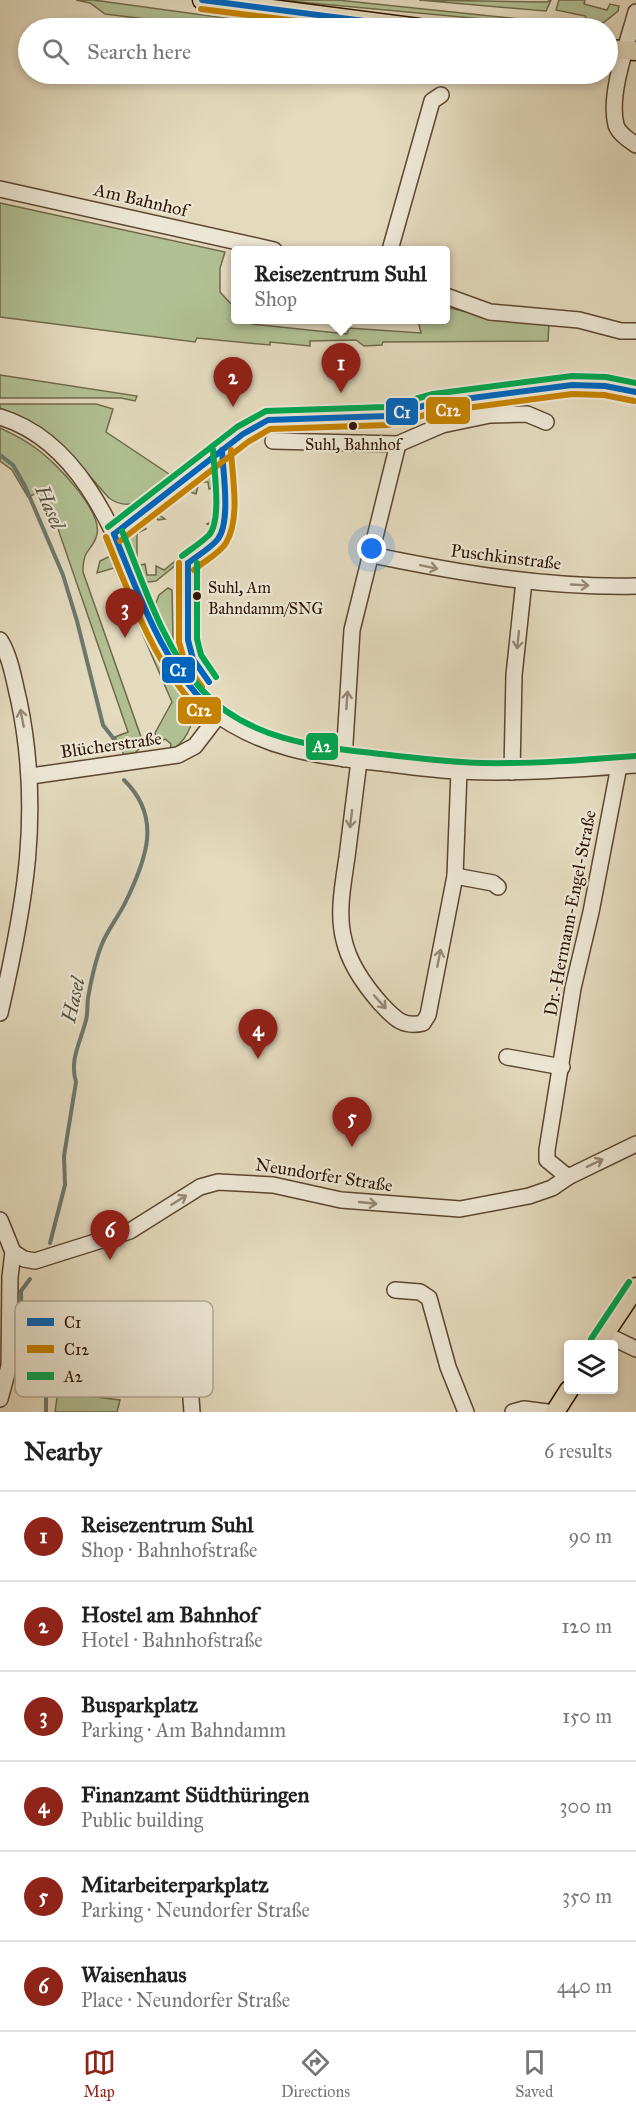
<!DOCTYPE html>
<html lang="en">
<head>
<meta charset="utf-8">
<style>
  body { margin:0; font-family:"IM FELL Great Primer",serif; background:#f6f6f6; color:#222 }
  .controls { position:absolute; right:18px; bottom:18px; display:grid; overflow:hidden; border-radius:6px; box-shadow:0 3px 9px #0003 }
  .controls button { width:54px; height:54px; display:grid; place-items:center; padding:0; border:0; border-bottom:2px solid #e0e0e0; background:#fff; color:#222; font:30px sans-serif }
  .you { position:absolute; left:372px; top:549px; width:21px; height:21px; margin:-15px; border:4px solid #fff; border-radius:50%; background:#1a73e8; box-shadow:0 0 0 9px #1a73e833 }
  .badge { display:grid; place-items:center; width:39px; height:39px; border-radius:50%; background:#8f2418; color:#fff; font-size:20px; font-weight:700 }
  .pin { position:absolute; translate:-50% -50px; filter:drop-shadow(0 2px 3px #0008) }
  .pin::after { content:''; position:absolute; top:32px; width:21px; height:18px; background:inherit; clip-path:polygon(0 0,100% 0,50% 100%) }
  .popup { position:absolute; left:231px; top:246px; width:219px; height:78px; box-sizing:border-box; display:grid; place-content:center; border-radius:6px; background:#fff; filter:drop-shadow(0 2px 4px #0005); font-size:20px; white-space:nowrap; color:#767676 }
  .popup b { font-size:22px; color:#222 }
  .popup::after { content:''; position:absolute; left:50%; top:100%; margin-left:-12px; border:12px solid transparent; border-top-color:#fff }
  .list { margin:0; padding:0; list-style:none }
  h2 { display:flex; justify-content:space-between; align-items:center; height:78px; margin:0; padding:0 24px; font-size:26px }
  h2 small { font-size:20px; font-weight:400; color:#767676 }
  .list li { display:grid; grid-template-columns:39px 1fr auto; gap:18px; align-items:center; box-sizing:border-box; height:90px; padding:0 24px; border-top:2px solid #e0e0e0 }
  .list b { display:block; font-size:22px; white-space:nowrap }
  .list p { margin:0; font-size:20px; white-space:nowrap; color:#767676 }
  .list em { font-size:20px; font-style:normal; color:#767676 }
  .icon { flex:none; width:33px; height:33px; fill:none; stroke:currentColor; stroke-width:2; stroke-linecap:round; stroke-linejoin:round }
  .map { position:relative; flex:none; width:636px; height:1412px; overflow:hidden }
  .search { position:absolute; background:#fff; box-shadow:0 3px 9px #0003; left:18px; right:18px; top:18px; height:66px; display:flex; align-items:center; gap:15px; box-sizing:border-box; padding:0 21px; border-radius:33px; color:#767676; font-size:22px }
  .sheet { height:618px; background:#fff }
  nav { display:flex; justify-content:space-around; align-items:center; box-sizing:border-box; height:84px; border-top:2px solid #e0e0e0; background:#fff; font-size:16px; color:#767676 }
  nav a { display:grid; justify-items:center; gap:3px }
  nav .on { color:#8f2418 }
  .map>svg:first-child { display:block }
  .green { fill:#b1c094; stroke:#706a4a; stroke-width:1.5 }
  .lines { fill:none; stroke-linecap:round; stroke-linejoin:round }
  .stream { stroke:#6c786d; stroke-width:4 }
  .minor-casing { stroke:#5c4630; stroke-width:18 }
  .major-casing { stroke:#2e1400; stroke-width:21 }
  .minor { stroke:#ede7d5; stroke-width:15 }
  .major { stroke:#e4dabe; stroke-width:18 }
  .bus-1-casing { stroke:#ede7d5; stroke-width:10 }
  .bus-2-casing { stroke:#ede7d5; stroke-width:10 }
  .bus-3-casing { stroke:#ede7d5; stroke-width:10 }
  .bus-1 { stroke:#0065bd; stroke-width:6 }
  .bus-2 { stroke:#c58200; stroke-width:6 }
  .bus-3 { stroke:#00a651; stroke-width:6 }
  .oneway { stroke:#978875 }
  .bus-dot { fill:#2e1400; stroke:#ede7d5; stroke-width:2 }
  .labels { text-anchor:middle; stroke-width:4.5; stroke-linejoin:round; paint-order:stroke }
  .bus-label { font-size:16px; fill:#2e1400; stroke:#ede7d5 }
  .street-label { font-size:18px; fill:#2e1400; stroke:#ede7d5 }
  .water-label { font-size:20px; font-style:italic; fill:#524e40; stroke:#ede7d5 }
  .key { fill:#ede7d5; stroke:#b4a895; stroke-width:1.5 }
  .key-label { font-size:16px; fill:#2e1400 }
  .line-badge { stroke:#ede7d5; stroke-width:2 }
  .badge-label { font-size:16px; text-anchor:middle; font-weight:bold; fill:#fff }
</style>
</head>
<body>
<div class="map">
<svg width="636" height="1412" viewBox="0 0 636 1412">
  <rect width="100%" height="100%" fill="#e4dabe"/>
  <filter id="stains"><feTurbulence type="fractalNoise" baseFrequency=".00333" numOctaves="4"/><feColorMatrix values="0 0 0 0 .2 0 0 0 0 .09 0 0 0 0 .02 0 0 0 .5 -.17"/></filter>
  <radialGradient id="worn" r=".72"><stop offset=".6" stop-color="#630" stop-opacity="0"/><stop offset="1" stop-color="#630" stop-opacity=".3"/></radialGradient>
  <g class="green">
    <path d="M 76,0 L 93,0 L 299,28 L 218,28 L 105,14 L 90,3 Z"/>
    <path d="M 278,0 L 337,0 L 578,25 L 580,28 Z"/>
    <path d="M 419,0 L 547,2 L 551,0 L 546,11 Z"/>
    <path d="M 559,0 L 585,0 L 584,4 L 607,10 L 610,4 L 619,6 L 618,11 L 603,23 L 590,25 L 585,16 L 556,10 Z"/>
    <path d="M 0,203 L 225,252 L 220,268 L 220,292 L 233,306 L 232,318 L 252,321 L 252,324 L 347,334 L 349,328 L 421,333 L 418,320 L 446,320 L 446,307 L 487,317 L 549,323 L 548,341 L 383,342 L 382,345 L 364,346 L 356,340 L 310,341 L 310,346 L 270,342 L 270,345 L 197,338 L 195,342 L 0,317 Z"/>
    <path d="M 0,375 L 137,396 L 135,401 L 121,398 L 0,398 Z"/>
    <path d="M 0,404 L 96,404 L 113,409 L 106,432 L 172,476 C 153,492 134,516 109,498 C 76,461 49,424 0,408 Z"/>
    <path d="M 0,428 C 13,434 25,440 37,449 C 55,462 102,510 97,534 C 94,550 82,548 83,572 L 141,737 L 141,747 L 134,754 L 124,755 L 115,737 L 128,732 L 55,520 L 37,493 L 28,497 L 12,470 L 0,461 Z"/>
    <path d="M 203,474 L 211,475 L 219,484 C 221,501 221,520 213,535 L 156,581 L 148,582 L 141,579 C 133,560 119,537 142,523 L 146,529 L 137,533 L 137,566 L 145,564 L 147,575 L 156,575 L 156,566 L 164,570 L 215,529 L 207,524 L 217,520 L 217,486 L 209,489 L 208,482 L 199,482 L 196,494 L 188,491 L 158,514 L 165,519 L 158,520 L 154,514 Z"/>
    <path d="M 108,557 L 118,560 C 139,599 149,641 172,678 C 178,687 190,698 192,709 C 195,726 184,743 170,751 L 171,744 L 165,739 L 158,744 L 155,733 L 172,702 L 114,568 L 97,573 L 100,561 Z"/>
    <path d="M 168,588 L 172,590 L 173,639 L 198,681 L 194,684 L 166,639 L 154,608 L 159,595 Z"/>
    <path d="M 58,1310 L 89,1313 L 84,1373 L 54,1371 Z"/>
    <path d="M 60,1377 L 83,1378 L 81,1395 L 120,1400 L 117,1412 L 55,1412 Z"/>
  </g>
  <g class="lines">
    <g class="stream">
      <path d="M 0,455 L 13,465 L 25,486 L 63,575 L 77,621 L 103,725 L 120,747"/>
      <path d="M 50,1243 L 65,1185 L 64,1156 L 76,1082 C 69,1060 81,1041 86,1020 C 88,1013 87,1005 88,998 C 91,981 95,961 102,944 C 108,929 119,916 126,901 C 147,858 162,817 124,780"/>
      <path d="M 30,1279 L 21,1291 L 22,1337 L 37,1362 L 46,1391 L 46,1412"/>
    </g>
    <defs>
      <g id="minor">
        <path d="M 636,12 C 628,42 608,94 616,125 C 619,134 629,140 636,145"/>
        <path d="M 0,189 L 274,250"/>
        <path d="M 390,250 L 432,101 L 441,95"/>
        <path d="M 446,296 L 490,312 L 579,320 L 621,331 L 636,331"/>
        <path d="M 0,417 C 87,443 120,548 152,622 C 165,653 181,687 208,708 C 260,749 319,757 382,763 C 408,766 434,770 459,771 C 518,774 577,769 636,765"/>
        <path d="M 273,441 L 398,444 L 442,425 L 490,415 L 527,414 L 546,422"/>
        <path d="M 114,534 L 243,434 L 268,420 L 387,416 L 434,403 L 572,385 L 605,386 L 636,392"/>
        <path d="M 372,555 C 459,573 547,588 636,586"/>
        <path d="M 0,640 C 11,658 14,681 19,701 C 42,812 25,905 0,1013"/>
        <path d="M 344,759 L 352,630 L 398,444"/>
        <path d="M 359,761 C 355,793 351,825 347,857 C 343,884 337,914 344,940 C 349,963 366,987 381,1004 C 394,1018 403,1028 423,1023 L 428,1015 L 455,876 L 459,771"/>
        <path d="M 512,772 L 514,675 L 524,581"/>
        <path d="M 31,776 L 178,755 L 195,746 L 218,716"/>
        <path d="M 455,876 L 493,883 L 498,887"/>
        <path d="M 507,1057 L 562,1067"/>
        <path d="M 568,1177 L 547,1160 L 547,1150 L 573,988 L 591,912 L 619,766"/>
        <path d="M 0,1220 L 13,1252 L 10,1277 L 9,1366 L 0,1399"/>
        <path d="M 13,1252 L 24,1259 L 35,1261 L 130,1231 L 200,1187 L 218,1182 L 273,1185 L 341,1200 L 460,1209 L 529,1196 L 552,1188 L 568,1177 L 636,1144"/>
        <path d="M 395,1290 L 420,1292 L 429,1298 L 448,1367 L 466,1412"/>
        <path d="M 605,1334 L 636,1349"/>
        <path d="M 190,1385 L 192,1412"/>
        <path d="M 513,1412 L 524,1409 L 547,1412"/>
      </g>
      <g id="major">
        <path d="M 202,0 L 419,28"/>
        <path d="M 608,49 L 636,51"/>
        <path d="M 598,1344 L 636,1287"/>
        <path d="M 555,1412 L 569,1390"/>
      </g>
    </defs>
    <use href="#minor" class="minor-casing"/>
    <use href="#major" class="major-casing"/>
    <use href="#minor" class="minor"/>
    <use href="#major" class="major"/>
    <defs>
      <g id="bus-1">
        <path d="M 202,0 L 419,28"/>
        <path d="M 114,534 L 243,434 L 268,420 L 387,416 L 434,403 L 572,385 L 605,386 L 636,392"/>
        <path d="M 114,534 C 141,600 163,667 218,716"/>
        <path d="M 188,563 L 188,640 L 193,659 L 209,682"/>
        <path d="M 188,563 C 197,556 211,548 218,539 C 231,521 223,472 222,450"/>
      </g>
      <g id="bus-2">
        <path d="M 201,9 L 353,28"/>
        <path d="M 106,537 C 134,605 156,672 212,723"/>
        <path d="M 120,541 L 248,442 L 270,429 L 388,425 L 436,412 L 572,394 L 604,395 L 634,401"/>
        <path d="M 179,563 L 179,642 L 185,663 L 202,687"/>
        <path d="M 194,570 C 203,562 220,553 226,543 C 241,517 232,477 231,450"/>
      </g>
      <g id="bus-3">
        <path d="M 108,527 L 237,427 L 266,411 L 386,407 L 433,394 L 572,376 L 606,377 L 636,383"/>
        <path d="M 122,531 C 144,584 162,645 201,689 C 247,740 317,747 381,754 C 414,758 447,762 481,763 C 532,764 584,760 635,756"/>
        <path d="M 182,556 C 191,549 201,543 209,535 C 222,521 214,470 213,450"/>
        <path d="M 197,563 L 197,639 L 201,655 L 216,677"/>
        <path d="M 591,1339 L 629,1282"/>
      </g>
    </defs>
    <use href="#bus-1" class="bus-1-casing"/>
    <use href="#bus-2" class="bus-2-casing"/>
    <use href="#bus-3" class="bus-3-casing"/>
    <use href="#bus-1" class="bus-1"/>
    <use href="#bus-2" class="bus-2"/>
    <use href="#bus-3" class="bus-3"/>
  </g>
  <defs><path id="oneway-shaft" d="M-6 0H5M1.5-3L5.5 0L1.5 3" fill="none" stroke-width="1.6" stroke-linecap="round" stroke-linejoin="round" transform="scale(1.5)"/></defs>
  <g class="oneway">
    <use href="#oneway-shaft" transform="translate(429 567) rotate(12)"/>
    <use href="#oneway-shaft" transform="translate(580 585) rotate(3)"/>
    <use href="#oneway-shaft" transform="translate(518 640) rotate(96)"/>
    <use href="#oneway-shaft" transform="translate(347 700) rotate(-86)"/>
    <use href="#oneway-shaft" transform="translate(22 718) rotate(-101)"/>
    <use href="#oneway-shaft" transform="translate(351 819) rotate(97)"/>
    <use href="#oneway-shaft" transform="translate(439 958) rotate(-79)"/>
    <use href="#oneway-shaft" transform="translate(380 1002) rotate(48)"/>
    <use href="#oneway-shaft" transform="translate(595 1163) rotate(-26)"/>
    <use href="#oneway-shaft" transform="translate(179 1200) rotate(-32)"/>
    <use href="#oneway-shaft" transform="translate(368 1203) rotate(6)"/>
  </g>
  <g class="bus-dot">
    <circle cx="353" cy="426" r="5"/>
    <circle cx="197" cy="596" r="5"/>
  </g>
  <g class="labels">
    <g class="bus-label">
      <text x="353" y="450">Suhl, Bahnhof</text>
      <text x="208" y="593" text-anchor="start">Suhl, Am<tspan x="208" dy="21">Bahndamm/SNG</tspan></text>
    </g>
    <g class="street-label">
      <text transform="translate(141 200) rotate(13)" y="6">Am Bahnhof</text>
      <text transform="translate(506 557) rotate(7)" y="6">Puschkinstraße</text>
      <text transform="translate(111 745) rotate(-8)" y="6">Blücherstraße</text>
      <text transform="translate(570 913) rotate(-79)" y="6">Dr.-Hermann-Engel-Straße</text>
      <text transform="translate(324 1175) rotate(9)" y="6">Neundorfer Straße</text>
    </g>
    <g class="water-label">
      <text transform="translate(50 507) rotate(67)" y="7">Hasel</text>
      <text transform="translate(73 1000) rotate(-77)" y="7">Hasel</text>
    </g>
  </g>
  <rect x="15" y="1301" width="198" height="96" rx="9" class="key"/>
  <rect x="27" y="1318" width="27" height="8" fill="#0065bd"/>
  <rect x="27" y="1345" width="27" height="8" fill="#c58200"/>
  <rect x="27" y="1372" width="27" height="8" fill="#00a651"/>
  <g class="key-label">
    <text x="64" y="1328">C1</text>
    <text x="64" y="1355">C12</text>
    <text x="64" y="1382">A2</text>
  </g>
  <g class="line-badge">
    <rect x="425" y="396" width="46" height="29" rx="6" fill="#c58200"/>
    <rect x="385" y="397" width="34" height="29" rx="6" fill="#0065bd"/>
    <rect x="161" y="656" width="35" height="28" rx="6" fill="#0065bd"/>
    <rect x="177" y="696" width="45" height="29" rx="6" fill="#c58200"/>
    <rect x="305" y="732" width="34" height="29" rx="6" fill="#00a651"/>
  </g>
  <g class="badge-label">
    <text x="448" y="416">C12</text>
    <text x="402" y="418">C1</text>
    <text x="178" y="676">C1</text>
    <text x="199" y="716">C12</text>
    <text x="322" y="752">A2</text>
  </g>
  <rect width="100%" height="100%" filter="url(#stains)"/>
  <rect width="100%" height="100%" fill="url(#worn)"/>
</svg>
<div class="controls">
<button><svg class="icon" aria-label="layers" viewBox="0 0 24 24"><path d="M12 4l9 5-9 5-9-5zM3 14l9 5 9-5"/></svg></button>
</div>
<div class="you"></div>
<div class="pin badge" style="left:341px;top:393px">1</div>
<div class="popup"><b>Reisezentrum Suhl</b>Shop</div>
<div class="pin badge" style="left:233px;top:407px">2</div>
<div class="pin badge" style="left:125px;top:638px">3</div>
<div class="pin badge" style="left:258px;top:1059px">4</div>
<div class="pin badge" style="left:352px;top:1147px">5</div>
<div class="pin badge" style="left:110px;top:1260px">6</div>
<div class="search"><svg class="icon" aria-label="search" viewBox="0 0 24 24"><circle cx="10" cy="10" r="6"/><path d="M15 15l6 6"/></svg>Search here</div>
</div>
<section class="sheet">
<h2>Nearby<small>6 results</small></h2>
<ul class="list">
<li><span class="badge">1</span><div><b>Reisezentrum Suhl</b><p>Shop · Bahnhofstraße</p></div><em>90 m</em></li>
<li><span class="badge">2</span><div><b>Hostel am Bahnhof</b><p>Hotel · Bahnhofstraße</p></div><em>120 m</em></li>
<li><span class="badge">3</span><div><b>Busparkplatz</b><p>Parking · Am Bahndamm</p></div><em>150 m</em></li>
<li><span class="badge">4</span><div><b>Finanzamt Südthüringen</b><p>Public building</p></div><em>300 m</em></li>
<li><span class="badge">5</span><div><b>Mitarbeiterparkplatz</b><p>Parking · Neundorfer Straße</p></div><em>350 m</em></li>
<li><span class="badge">6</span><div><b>Waisenhaus</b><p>Place · Neundorfer Straße</p></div><em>440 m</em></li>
</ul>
</section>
<nav>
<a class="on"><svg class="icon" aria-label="map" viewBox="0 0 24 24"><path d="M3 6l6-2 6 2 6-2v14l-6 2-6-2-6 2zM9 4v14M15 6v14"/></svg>Map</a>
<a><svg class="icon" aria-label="directions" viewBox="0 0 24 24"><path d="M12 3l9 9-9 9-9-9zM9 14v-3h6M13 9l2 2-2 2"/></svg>Directions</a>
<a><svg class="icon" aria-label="saved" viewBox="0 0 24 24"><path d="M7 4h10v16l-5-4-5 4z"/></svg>Saved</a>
</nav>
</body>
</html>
